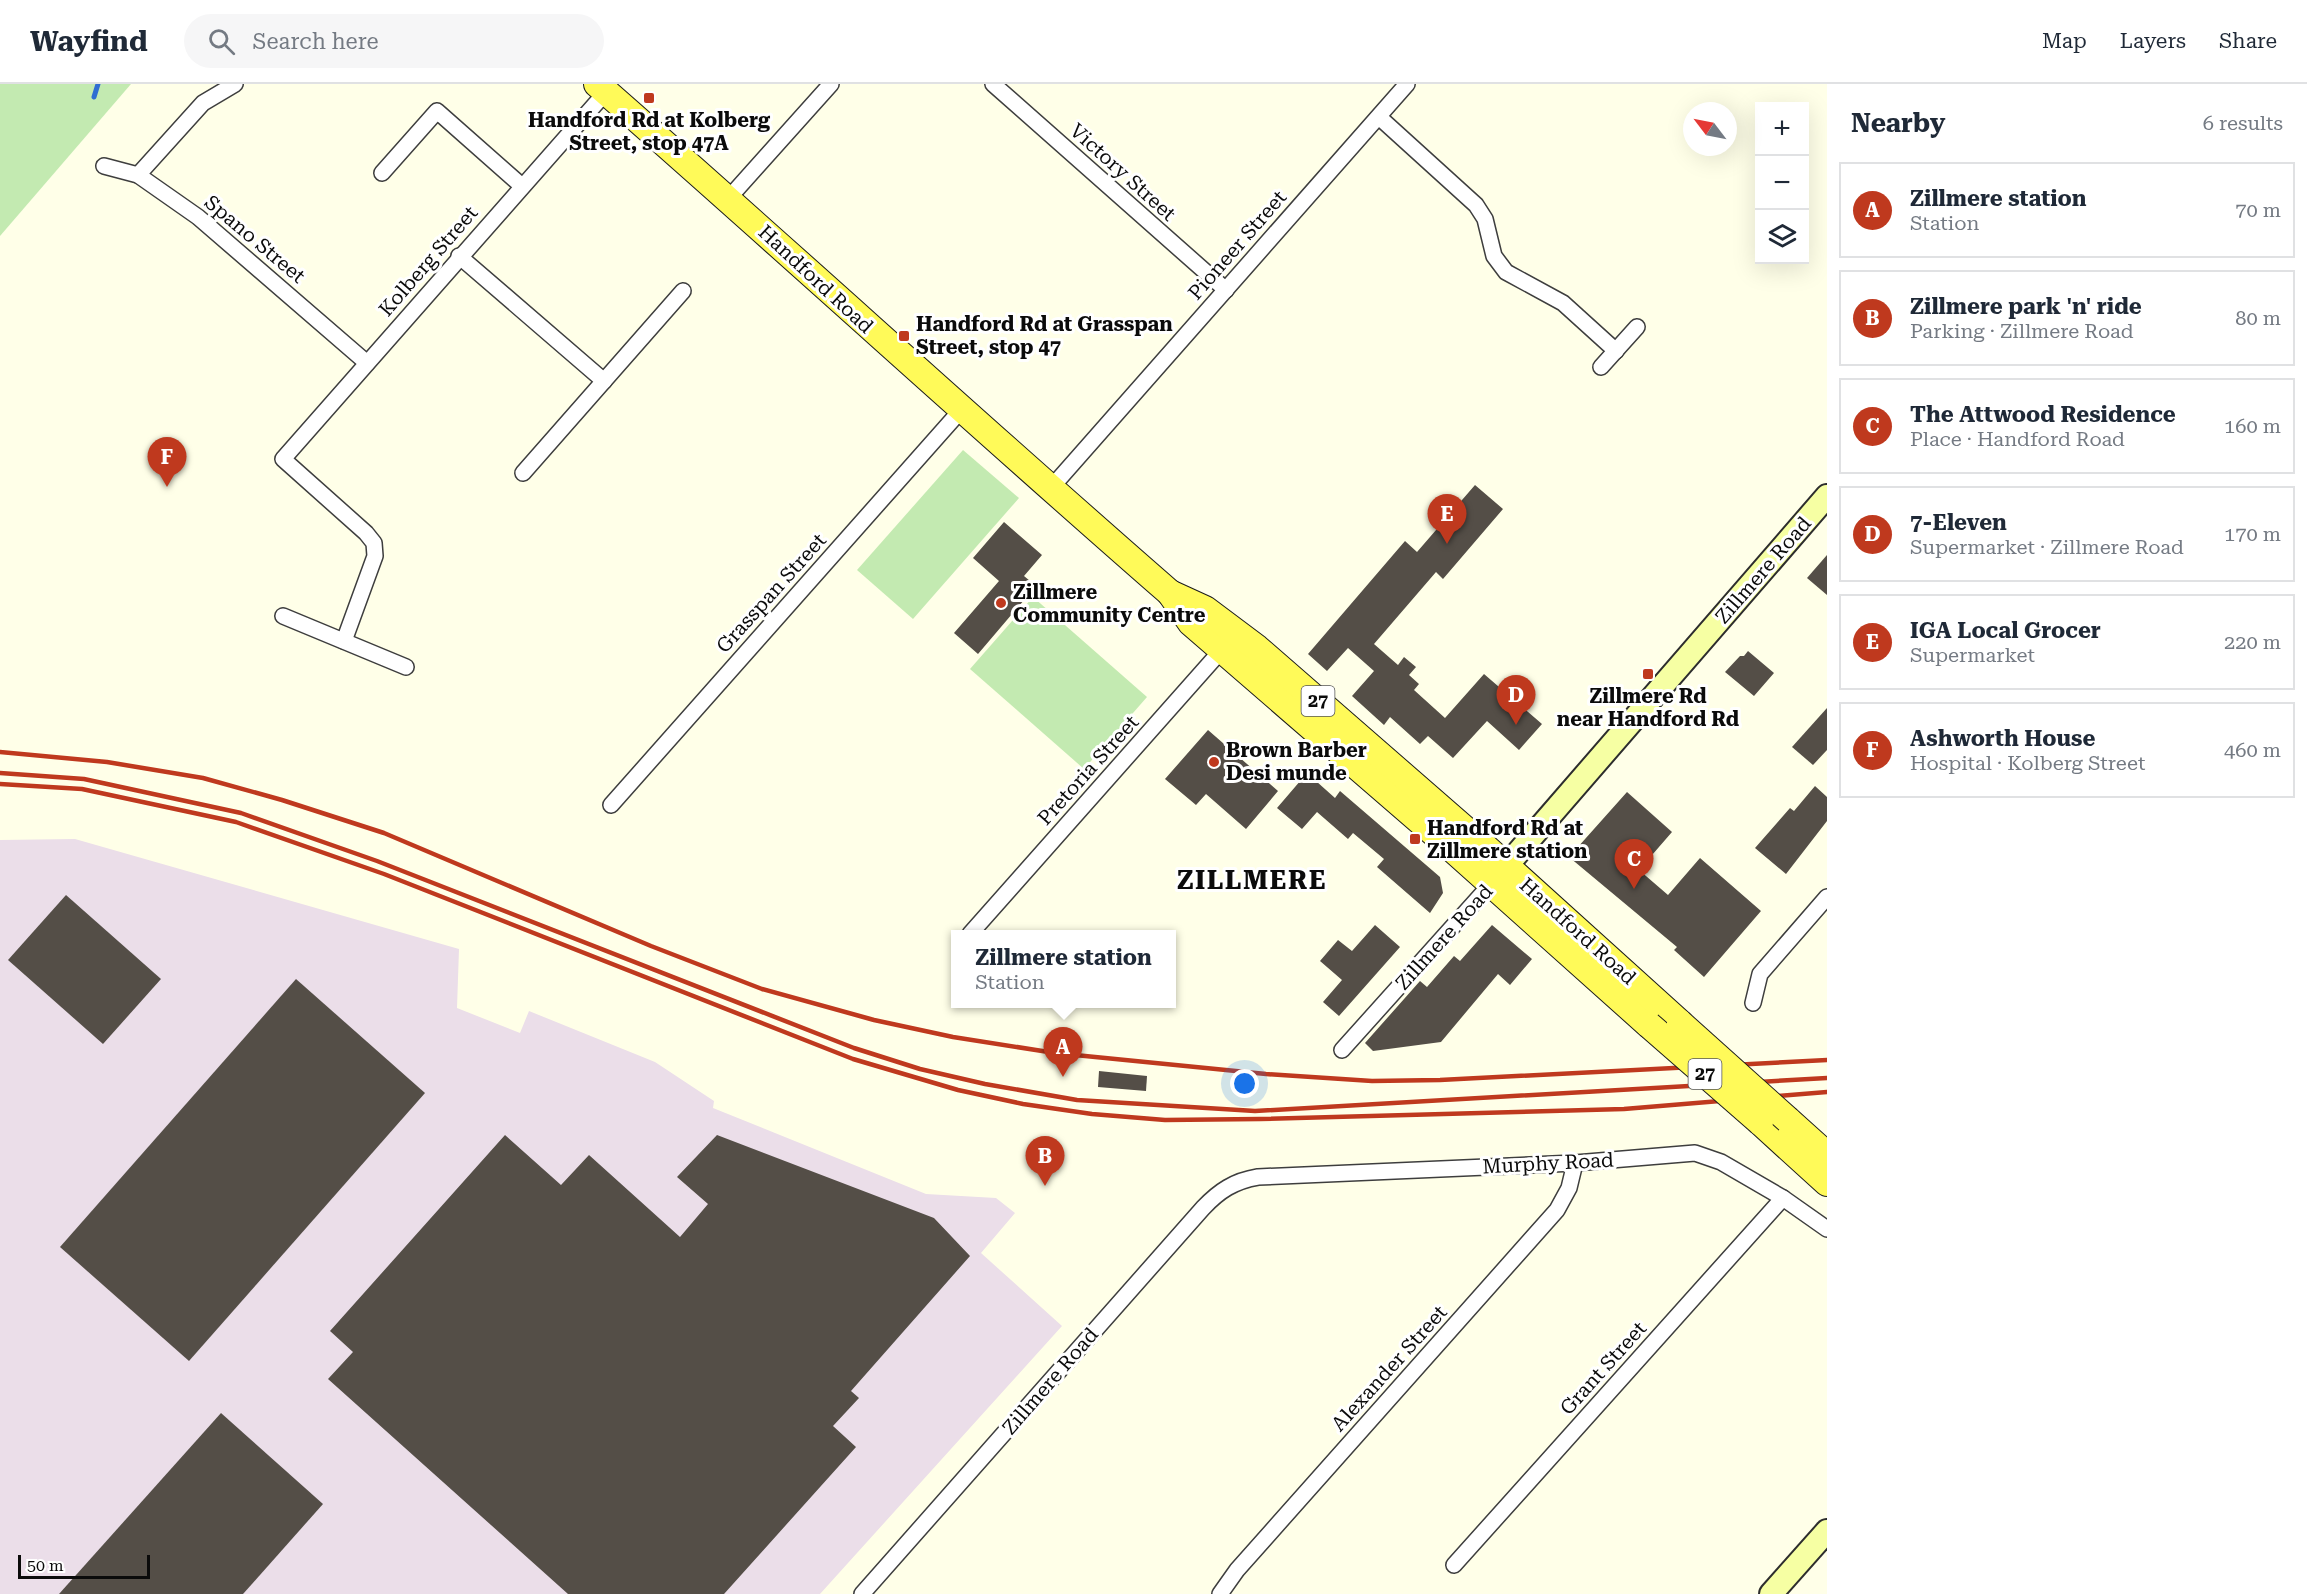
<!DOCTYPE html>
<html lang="en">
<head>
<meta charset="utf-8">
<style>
  body { margin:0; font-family:"Roboto Serif",serif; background:#f6f6f7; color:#1f2937 }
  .controls { position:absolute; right:18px; top:18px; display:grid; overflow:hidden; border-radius:0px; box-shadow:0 6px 24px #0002 }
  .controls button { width:54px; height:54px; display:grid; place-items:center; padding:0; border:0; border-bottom:2px solid #e0e1e3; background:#fff; color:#1f2937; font:30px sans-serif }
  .compass { position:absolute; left:1683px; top:18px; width:54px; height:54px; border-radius:50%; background:#fff; box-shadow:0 6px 24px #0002; rotate:302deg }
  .scale { position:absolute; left:18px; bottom:15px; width:132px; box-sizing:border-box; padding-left:6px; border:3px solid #0b0b0b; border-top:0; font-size:16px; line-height:21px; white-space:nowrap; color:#0b0b0b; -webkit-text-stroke:4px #fff; paint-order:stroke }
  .you { position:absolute; left:1245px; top:1000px; width:21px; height:21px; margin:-15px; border:4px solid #fff; border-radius:50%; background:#1a73e8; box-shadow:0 0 0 9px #1a73e833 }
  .badge { display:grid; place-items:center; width:39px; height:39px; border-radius:50%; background:#bf391e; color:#fff; font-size:20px; font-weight:700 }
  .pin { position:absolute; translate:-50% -50px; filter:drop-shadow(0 2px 3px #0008) }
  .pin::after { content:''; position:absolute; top:32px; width:21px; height:18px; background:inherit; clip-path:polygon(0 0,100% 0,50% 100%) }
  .popup { position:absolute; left:951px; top:846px; width:225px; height:78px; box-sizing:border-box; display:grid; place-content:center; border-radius:0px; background:#fff; filter:drop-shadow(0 2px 4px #0005); font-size:20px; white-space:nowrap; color:#747a83 }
  .popup b { font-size:22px; color:#1f2937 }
  .popup::after { content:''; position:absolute; left:50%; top:100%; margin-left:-12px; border:12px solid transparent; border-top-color:#fff }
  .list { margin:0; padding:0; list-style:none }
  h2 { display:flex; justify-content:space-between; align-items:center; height:78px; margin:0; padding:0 24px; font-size:26px }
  h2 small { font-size:20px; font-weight:400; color:#747a83 }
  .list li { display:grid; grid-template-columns:39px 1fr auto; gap:18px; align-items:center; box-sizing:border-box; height:96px; margin:0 12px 12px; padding:0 12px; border:2px solid #e0e1e3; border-radius:0px }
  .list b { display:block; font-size:22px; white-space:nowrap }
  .list p { margin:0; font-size:20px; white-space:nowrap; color:#747a83 }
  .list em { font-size:20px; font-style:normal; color:#747a83 }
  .icon { flex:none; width:33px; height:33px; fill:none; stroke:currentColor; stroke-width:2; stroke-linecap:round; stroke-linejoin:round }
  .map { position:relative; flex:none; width:1827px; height:1510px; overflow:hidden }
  header { display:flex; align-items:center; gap:36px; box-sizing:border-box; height:84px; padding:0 30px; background:#fff; border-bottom:2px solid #e0e1e3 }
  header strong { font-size:28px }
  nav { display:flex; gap:33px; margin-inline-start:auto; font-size:21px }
  .search { width:420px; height:54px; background:#f6f6f7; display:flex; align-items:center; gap:15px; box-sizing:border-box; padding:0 21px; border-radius:33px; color:#747a83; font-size:22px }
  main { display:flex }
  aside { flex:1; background:#fff }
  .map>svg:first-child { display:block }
  .industrial { fill:#ebdee9 }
  .green { fill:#c3eab1 }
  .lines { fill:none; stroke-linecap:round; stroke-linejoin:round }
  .stream { stroke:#2f6ed2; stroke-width:5 }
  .building { fill:#544e47 }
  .street-casing { stroke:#3e3e3e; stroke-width:18 }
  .secondary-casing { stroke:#2d2d2d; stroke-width:26 }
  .primary-casing { stroke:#1c1c1c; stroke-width:28 }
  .street { stroke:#fff; stroke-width:15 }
  .secondary { stroke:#f6ffa3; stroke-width:22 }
  .primary { stroke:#fffa59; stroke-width:26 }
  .rail { stroke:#bf391e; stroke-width:4.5 }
  .primary-bridge-casing { stroke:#1c1c1c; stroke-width:28; stroke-linecap:butt }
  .primary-bridge { stroke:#fffa59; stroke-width:26 }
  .poi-dot { fill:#bf391e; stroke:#fff; stroke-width:2 }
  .labels { text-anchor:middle; stroke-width:6; stroke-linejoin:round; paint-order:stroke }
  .shield { fill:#fff; stroke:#545454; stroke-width:1.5 }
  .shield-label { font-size:18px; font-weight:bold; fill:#0b0b0b }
  .poi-label { font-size:20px; font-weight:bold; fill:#0b0b0b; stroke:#fff; text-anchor:start }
  .street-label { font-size:20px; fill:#0b0b0b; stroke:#fff }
  .district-label { font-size:26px; font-weight:bold; letter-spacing:1.5px; fill:#0b0b0b; stroke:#fff }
</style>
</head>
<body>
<header>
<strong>Wayfind</strong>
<div class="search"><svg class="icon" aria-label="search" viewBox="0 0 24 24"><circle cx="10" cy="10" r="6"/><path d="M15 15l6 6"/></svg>Search here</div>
<nav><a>Map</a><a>Layers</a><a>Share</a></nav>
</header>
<main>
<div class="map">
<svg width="1827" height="1510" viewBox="0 0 1827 1510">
  <rect width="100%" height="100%" fill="#ffffe8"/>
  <path class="industrial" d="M 75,755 L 459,865 L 457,924 L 520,949 L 529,927 L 655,978 L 714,1017 L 713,1024 L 926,1110 L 996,1114 L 1015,1129 L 981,1169 L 1062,1242 L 820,1510 L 0,1510 L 0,756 Z"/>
  <g class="green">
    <path d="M 0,0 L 131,0 L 0,152 Z"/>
    <path d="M 963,366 L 1019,414 L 913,535 L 857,486 Z"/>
    <path d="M 1033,513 L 1147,613 L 1084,685 L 970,585 Z"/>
  </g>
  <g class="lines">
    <path class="stream" d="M 94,13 L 98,0"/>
  </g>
  <g class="building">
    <path d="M 1475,401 L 1503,425 L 1443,495 L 1436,488 L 1374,560 L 1398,581 L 1404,573 L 1416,583 L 1409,591 L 1419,600 L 1414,606 L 1445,634 L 1484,590 L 1542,640 L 1519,666 L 1487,637 L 1453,674 L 1428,652 L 1420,660 L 1390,633 L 1384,641 L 1352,612 L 1374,587 L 1348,564 L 1327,587 L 1308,570 L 1405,457 L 1417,468 Z"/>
    <path d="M 1004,438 L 1042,471 L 1024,492 L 1036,502 L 978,570 L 954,549 L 999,497 L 973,474 Z"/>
    <path d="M 1827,471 L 1827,511 L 1807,494 Z"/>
    <path d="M 1748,567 L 1774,589 L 1754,612 L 1725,588 L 1740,572 L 1744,572 Z"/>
    <path d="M 1827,624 L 1827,666 L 1813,681 L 1792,663 Z"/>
    <path d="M 1208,646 L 1278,707 L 1246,745 L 1206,710 L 1196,721 L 1165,695 Z"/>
    <path d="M 1307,689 L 1335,714 L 1340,707 L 1440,793 L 1443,809 L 1430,829 L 1377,783 L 1384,775 L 1353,749 L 1348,755 L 1317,728 L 1302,745 L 1277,724 Z"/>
    <path d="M 1815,702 L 1827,713 L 1827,737 L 1786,790 L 1755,764 L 1790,724 L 1794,727 Z"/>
    <path d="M 1627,708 L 1672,748 L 1639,786 L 1668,811 L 1700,774 L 1761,827 L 1704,893 L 1674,866 L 1677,863 L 1569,773 Z"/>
    <path d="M 66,811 L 161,895 L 103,960 L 8,876 Z"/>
    <path d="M 1375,841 L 1400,863 L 1339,932 L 1323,918 L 1342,896 L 1320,877 L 1338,856 L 1352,867 Z"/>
    <path d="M 1492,841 L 1532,875 L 1510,901 L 1498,890 L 1441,958 L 1373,967 L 1365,959 L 1420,897 L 1427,903 L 1454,872 L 1460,877 Z"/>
    <path d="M 296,895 L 425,1009 L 189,1277 L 60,1163 Z"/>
    <path d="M 1099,987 L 1147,992 L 1146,1007 L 1098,1003 Z"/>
    <path d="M 505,1051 L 561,1101 L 589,1071 L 680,1153 L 708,1120 L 677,1093 L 717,1051 L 934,1134 L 970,1172 L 851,1307 L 859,1314 L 833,1342 L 856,1363 L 724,1510 L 568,1510 L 328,1295 L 353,1268 L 330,1247 Z"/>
    <path d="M 221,1329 L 323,1420 L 243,1510 L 59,1510 Z"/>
  </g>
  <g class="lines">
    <defs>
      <g id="street">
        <path d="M 993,0 L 1226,206"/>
        <path d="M 1379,33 L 1476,121 L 1485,135 L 1494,172 L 1506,188 L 1563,219 L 1616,267"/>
        <path d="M 104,82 L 138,91 L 198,133 L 367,279"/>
        <path d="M 382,89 L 437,27 L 522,102"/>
        <path d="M 138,91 L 203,19 L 235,0"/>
        <path d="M 728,115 L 831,0"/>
        <path d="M 459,172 L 604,297"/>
        <path d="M 1601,283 L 1637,243"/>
        <path d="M 523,389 L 683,207"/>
        <path d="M 1051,404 L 1407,0"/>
        <path d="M 283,532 L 406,583"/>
        <path d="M 344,557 L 375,472 L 374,459 L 366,449 L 283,375 L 606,8"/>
        <path d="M 611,721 L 962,325"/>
        <path d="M 970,850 L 1227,560"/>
        <path d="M 1753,919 L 1760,890 L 1827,813"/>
        <path d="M 1342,966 L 1491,800"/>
        <path d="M 1454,1481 L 1783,1114"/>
        <path d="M 862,1510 L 1203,1124 C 1219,1107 1234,1097 1258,1093 L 1575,1079 L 1695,1069 L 1721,1078 L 1783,1114 L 1827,1145"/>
        <path d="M 1220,1510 L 1237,1486 L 1557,1126 L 1569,1104 L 1575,1079"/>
      </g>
      <g id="secondary">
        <path d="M 1496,794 L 1827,412"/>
        <path d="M 1771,1510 L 1827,1447"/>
      </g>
      <g id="primary">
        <path d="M 597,0 C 789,168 977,341 1170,509 L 1191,539 L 1451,764 L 1649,941"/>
        <path d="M 1170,509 L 1205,525 L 1257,564 L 1482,760 L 1680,939"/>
        <path d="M 1788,1036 L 1827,1071"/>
        <path d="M 1760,1038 L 1827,1099"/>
      </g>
    </defs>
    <use href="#street" class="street-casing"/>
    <use href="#secondary" class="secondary-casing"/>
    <use href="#primary" class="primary-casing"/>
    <use href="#street" class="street"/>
    <use href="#secondary" class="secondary"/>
    <use href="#primary" class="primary"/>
    <g class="rail">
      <path d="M 0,668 L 107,678 L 203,694 L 282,716 L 384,749 L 651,862 L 762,905 L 874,936 L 953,953 L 1055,969 L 1266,990 L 1372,997 L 1440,996 L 1827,976"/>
      <path d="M 0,689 L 84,695 L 241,729 L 377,777 L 854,964 L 920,985 L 985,1000 L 1077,1016 L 1255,1027 L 1827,994"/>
      <path d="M 0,700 L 82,705 L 236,738 L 384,790 L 853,975 L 958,1006 L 1023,1020 L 1092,1030 L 1165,1036 L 1260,1035 L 1624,1025 L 1827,1008"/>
    </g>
    <defs>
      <g id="primary-bridge">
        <path d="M 1680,939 L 1788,1036"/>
        <path d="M 1649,941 L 1760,1038"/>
      </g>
    </defs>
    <use href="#primary-bridge" class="primary-bridge-casing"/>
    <use href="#primary-bridge" class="primary-bridge"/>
  </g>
  <g class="poi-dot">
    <rect x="643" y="8" width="12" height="12" rx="3"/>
    <rect x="898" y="246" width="12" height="12" rx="3"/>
    <circle cx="1001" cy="519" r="6"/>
    <rect x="1642" y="584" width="12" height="12" rx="3"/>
    <circle cx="1214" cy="678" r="6"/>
    <rect x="1409" y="749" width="12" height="12" rx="3"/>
  </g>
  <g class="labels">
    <g class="shield">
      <rect x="1301.5" y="602" width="33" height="30" rx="4.5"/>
      <rect x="1688.5" y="975" width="33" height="30" rx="4.5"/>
    </g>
    <g class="shield-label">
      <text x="1318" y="623">27</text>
      <text x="1705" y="996">27</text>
    </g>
    <g class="poi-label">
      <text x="649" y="43" text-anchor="middle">Handford Rd at Kolberg<tspan x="649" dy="23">Street, stop 47A</tspan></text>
      <text x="916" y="247">Handford Rd at Grasspan<tspan x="916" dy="23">Street, stop 47</tspan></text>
      <text x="1013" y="515">Zillmere<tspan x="1013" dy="23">Community Centre</tspan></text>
      <text x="1648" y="619" text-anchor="middle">Zillmere Rd<tspan x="1648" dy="23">near Handford Rd</tspan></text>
      <text x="1226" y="673">Brown Barber<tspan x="1226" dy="23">Desi munde</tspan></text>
      <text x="1427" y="751">Handford Rd at<tspan x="1427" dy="23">Zillmere station</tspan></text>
    </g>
    <g class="street-label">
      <text transform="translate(1123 88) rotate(42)" y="7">Victory Street</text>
      <text transform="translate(255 155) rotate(40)" y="7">Spano Street</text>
      <text transform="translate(1237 161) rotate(-49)" y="7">Pioneer Street</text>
      <text transform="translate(428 177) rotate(-49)" y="7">Kolberg Street</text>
      <text transform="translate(816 195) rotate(43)" y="7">Handford Road</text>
      <text transform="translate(1763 486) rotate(-49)" y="7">Zillmere Road</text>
      <text transform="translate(771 509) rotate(-48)" y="7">Grasspan Street</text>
      <text transform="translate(1088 686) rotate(-48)" y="7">Pretoria Street</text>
      <text transform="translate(1578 847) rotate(42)" y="7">Handford Road</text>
      <text transform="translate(1444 853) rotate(-48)" y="7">Zillmere Road</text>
      <text transform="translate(1548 1079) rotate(-3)" y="7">Murphy Road</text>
      <text transform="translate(1389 1284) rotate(-48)" y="7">Alexander Street</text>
      <text transform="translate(1603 1284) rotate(-48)" y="7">Grant Street</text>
      <text transform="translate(1050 1297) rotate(-49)" y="7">Zillmere Road</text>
    </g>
    <g class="district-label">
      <text x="1252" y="805">ZILLMERE</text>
    </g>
  </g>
</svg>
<div class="controls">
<button>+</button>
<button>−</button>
<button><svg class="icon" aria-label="layers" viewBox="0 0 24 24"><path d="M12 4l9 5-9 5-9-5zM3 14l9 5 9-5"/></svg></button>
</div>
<svg class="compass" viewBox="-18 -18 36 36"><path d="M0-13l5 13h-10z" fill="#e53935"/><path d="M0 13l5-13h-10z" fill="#747a83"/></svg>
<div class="scale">50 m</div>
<div class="you"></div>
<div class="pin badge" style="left:1063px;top:993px">A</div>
<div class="popup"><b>Zillmere station</b>Station</div>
<div class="pin badge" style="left:1045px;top:1102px">B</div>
<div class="pin badge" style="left:1634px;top:805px">C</div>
<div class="pin badge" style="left:1516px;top:641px">D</div>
<div class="pin badge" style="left:1447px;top:460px">E</div>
<div class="pin badge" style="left:167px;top:403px">F</div>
</div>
<aside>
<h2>Nearby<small>6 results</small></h2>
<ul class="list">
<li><span class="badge">A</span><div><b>Zillmere station</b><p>Station</p></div><em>70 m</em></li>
<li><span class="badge">B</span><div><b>Zillmere park 'n' ride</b><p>Parking · Zillmere Road</p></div><em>80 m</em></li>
<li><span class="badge">C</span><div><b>The Attwood Residence</b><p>Place · Handford Road</p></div><em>160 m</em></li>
<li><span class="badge">D</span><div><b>7-Eleven</b><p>Supermarket · Zillmere Road</p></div><em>170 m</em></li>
<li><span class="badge">E</span><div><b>IGA Local Grocer</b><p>Supermarket</p></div><em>220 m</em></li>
<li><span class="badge">F</span><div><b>Ashworth House</b><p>Hospital · Kolberg Street</p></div><em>460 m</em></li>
</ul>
</aside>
</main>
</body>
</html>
